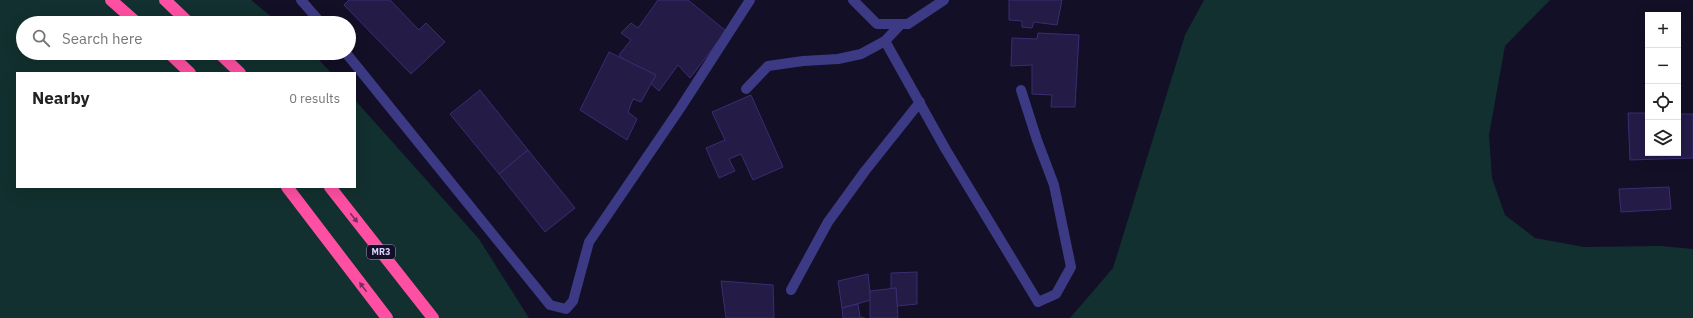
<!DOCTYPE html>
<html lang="en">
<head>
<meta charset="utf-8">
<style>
  body { margin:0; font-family:"IBM Plex Sans",sans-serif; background:#f6f6f6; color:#222 }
  .controls { position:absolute; right:12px; top:12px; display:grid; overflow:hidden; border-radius:0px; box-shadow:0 4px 16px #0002 }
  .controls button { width:36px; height:36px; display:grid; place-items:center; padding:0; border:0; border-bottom:1px solid #e0e0e0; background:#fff; color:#222; font:20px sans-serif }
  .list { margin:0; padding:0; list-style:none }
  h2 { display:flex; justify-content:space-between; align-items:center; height:52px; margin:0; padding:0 16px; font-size:17px }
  h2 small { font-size:13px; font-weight:400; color:#767676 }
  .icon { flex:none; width:22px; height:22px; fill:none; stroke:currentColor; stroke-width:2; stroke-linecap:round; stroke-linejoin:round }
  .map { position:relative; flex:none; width:1693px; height:318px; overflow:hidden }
  .search { position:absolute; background:#fff; box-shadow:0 4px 16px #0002; left:16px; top:16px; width:340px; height:44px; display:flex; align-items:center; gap:10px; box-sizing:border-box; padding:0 14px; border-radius:22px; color:#767676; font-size:15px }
  .panel { position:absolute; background:#fff; box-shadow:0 4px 16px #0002; left:16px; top:72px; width:340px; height:116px; border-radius:0px }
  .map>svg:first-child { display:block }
  .green { fill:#12302f }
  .building { fill:#241b47; stroke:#3b2d73 }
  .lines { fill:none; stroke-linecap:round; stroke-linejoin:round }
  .lane { stroke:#3d3a85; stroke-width:10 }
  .street { stroke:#3d3a85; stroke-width:10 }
  .highway { stroke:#ff4fa3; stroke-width:12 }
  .oneway { fill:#7d2c5e }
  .labels { text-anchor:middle; stroke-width:4; stroke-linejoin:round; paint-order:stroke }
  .shield { fill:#130f26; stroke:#9e99be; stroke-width:1 }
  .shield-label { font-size:9px; font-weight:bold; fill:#d9d4ff }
</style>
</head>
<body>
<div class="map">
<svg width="1693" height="318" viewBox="0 0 1693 318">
  <rect width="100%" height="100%" fill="#130f26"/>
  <g class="green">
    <path d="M 0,0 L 251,0 L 279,23 L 23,23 L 23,53 L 313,53 L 331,73 L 17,73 L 17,187 L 355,187 L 355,100 L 479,239 L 529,318 L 0,318 Z"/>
    <path d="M 1204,0 L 1550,0 L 1505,46 L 1489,135 L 1492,178 L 1505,215 L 1535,238 L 1584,247 L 1661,246 L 1693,249 L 1693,318 L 1070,318 L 1113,268 L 1185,35 Z"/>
  </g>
  <g class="building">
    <path d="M 349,0 L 390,0 L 419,30 L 426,23 L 445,42 L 411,74 L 344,5 Z"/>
    <path d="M 658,0 L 688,0 L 726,31 L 690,78 L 678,65 L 659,91 L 619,55 L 631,40 L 621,33 L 631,23 L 638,28 Z"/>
    <path d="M 1009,0 L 1062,0 L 1057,25 L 1034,22 L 1032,28 L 1022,27 L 1022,21 L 1009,20 Z"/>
    <path d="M 1038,33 L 1079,35 L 1075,107 L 1051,107 L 1052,95 L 1032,94 L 1032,65 L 1011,66 L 1012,38 L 1037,39 Z"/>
    <path d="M 609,52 L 656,75 L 641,102 L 633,99 L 628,112 L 637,119 L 627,140 L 580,110 Z"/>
    <path d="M 480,90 L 528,150 L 499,174 L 450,114 Z"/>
    <path d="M 751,95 L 783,167 L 753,180 L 741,154 L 729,159 L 735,171 L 719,178 L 706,148 L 725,140 L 712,112 Z"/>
    <path d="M 1628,113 L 1648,113 L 1648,153 L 1678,153 L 1678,114 L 1693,114 L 1693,158 L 1630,160 Z"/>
    <path d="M 528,150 L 575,208 L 545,232 L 499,174 Z"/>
    <path d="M 1669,187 L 1671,209 L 1621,212 L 1619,189 Z"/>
    <path d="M 917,272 L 917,304 L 897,306 L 896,288 L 891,289 L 891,273 Z"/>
    <path d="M 868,274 L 871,300 L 842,308 L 838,281 Z"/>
    <path d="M 721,281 L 773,285 L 774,318 L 726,318 Z"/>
    <path d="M 896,288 L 898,318 L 870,318 L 870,291 Z"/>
    <path d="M 858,304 L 860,317 L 865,318 L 843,318 L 842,308 Z"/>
  </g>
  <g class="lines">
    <path class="lane" d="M 885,41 L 946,150 L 1038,302"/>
    <g class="street">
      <path d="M 301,0 L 321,23"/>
      <path d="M 853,0 L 877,24 L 908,24 L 944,0"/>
      <path d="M 346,53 L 550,305 L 566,309 L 573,301 L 589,242 L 681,107 L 750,0"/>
      <path d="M 746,89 L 768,66 L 803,61 L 838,59 L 861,54 L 885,41 L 901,24"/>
      <path d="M 1021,90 L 1037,140 L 1054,185 L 1071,267 L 1056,294 L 1038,302"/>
      <path d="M 791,290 L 828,222 L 865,171 L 920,102"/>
    </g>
    <g class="highway">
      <path d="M 111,0 L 137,23"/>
      <path d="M 165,0 L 189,23"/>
      <path d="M 169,53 L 190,73"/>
      <path d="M 219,53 L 240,73"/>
      <path d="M 287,187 L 387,318"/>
      <path d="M 330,187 L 433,318"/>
    </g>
  </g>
  <defs><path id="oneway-solid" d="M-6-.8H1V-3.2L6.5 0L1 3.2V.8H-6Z"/></defs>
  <g class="oneway">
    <use href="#oneway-solid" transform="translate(354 218) rotate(52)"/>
    <use href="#oneway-solid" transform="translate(363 287) rotate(-127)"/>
  </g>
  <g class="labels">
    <rect class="shield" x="367" y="245" width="28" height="14" rx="3"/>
    <g class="shield-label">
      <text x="381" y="255">MR3</text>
    </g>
  </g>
</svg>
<div class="controls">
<button>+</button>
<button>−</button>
<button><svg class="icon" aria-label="locate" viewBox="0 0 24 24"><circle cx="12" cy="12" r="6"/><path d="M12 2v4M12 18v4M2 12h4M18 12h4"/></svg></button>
<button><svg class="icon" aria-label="layers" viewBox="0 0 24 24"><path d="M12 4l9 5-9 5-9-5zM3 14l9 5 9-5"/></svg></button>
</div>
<div class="search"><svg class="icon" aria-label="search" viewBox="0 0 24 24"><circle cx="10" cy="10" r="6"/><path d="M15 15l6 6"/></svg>Search here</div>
<section class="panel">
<h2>Nearby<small>0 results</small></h2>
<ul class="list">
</ul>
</section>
</div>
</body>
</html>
